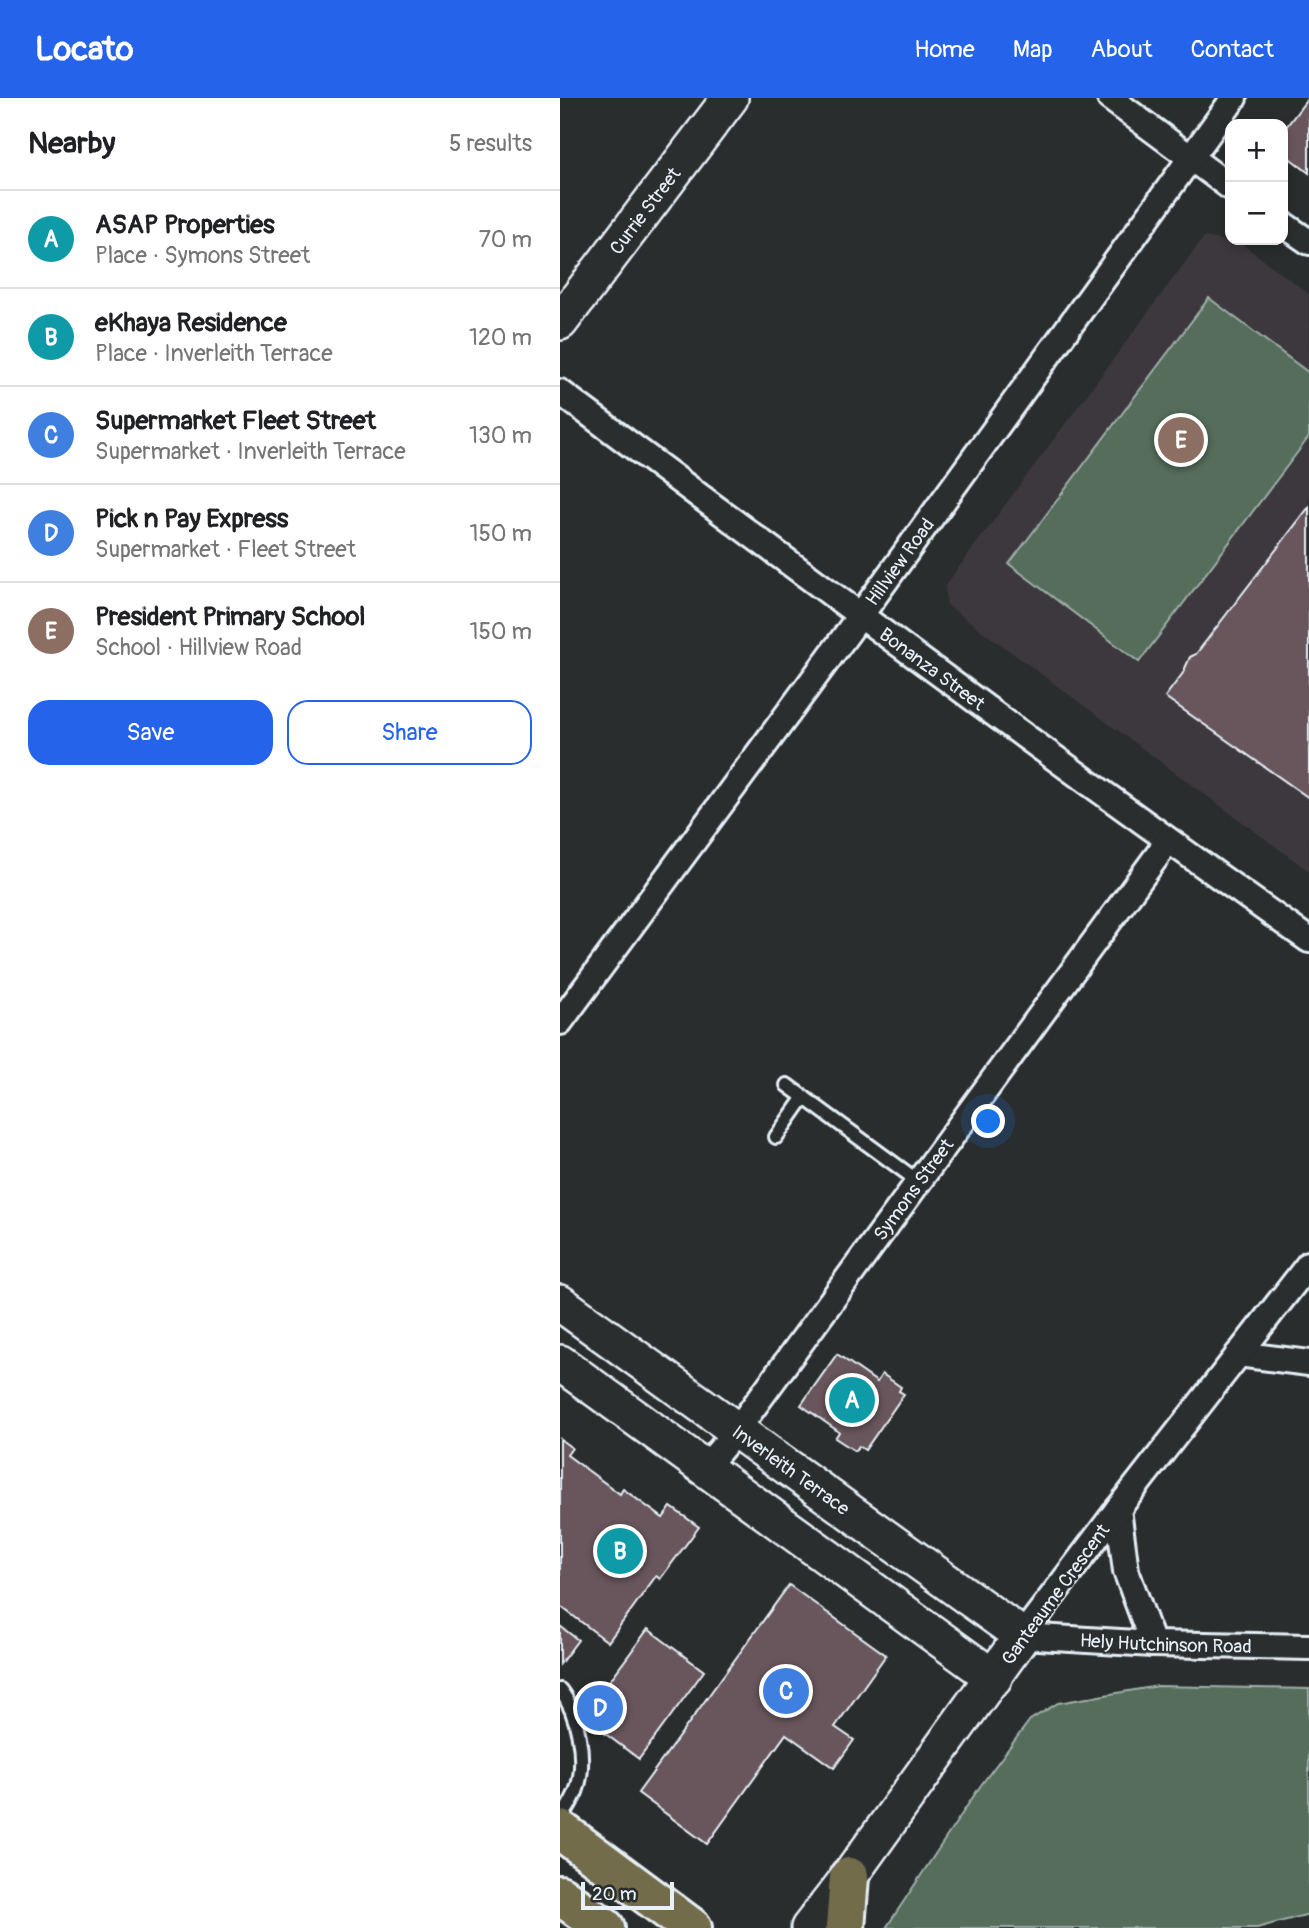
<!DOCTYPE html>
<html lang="en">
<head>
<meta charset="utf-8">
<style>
  body { margin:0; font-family:Pangolin,sans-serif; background:#f6f6f6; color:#202124 }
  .controls { position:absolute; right:21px; top:21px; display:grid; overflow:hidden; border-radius:14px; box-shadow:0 4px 10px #0003 }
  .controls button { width:63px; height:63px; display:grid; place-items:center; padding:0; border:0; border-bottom:2px solid #e0e0e0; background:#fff; color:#202124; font:35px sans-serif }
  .scale { position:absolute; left:21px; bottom:18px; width:93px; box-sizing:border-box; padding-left:7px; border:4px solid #e8f1f8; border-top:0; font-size:19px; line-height:24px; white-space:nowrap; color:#e8f1f8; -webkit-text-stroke:5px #2a2d2e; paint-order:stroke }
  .you { position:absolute; left:429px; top:1024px; width:24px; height:24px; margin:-18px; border:5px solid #fff; border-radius:50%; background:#1a73e8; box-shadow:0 0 0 10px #1a73e833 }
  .badge { display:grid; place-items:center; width:46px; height:46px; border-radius:50%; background:#2563eb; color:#fff; font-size:23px; font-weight:700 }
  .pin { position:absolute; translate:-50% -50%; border:4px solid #fff; box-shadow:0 2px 7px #0006 }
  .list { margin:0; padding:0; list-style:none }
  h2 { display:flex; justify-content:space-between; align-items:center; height:91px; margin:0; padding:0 28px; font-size:30px }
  h2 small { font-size:23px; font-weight:400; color:#757577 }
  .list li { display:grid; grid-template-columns:46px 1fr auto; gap:21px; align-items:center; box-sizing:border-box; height:98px; padding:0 28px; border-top:2px solid #e0e0e0 }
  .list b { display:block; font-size:26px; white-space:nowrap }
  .list p { margin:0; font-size:23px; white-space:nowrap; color:#757577 }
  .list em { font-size:23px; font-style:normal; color:#757577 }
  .actions { display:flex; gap:14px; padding:21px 28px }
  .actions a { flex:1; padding:16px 0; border:2px solid #2563eb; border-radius:21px; text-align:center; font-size:24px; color:#2563eb }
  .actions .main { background:#2563eb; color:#fff }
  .map { position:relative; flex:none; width:749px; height:1830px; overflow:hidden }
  header { display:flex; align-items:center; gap:42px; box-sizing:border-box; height:98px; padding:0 35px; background:#2563eb; color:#fff }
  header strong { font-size:33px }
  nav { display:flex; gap:38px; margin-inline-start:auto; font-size:24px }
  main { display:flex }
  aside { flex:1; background:#fff }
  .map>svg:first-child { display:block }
  .built { fill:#3c393c }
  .green { fill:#546d5a; stroke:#9eafa9; stroke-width:2 }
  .building { fill:#67565c; stroke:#e8f1f8; stroke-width:2 }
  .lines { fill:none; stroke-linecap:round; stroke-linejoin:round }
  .lane-casing { stroke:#e8f1f8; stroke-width:18 }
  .street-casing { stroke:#e8f1f8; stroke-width:30 }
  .secondary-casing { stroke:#e8f1f8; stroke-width:40 }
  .primary-casing { stroke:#e8f1f8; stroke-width:44 }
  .lane { stroke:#2a2d2e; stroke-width:12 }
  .street { stroke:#2a2d2e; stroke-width:24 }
  .secondary { stroke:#2a2d2e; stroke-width:35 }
  .primary { stroke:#726c4b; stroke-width:38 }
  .labels { text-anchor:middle; stroke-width:5; stroke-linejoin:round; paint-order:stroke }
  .street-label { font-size:19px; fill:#e8f1f8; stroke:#2a2d2e }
</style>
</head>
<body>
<header>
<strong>Locato</strong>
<nav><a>Home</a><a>Map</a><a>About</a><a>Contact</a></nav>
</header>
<main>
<aside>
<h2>Nearby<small>5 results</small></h2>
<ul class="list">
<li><span class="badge" style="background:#0f9aa8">A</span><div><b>ASAP Properties</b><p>Place · Symons Street</p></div><em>70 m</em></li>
<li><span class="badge" style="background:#0f9aa8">B</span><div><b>eKhaya Residence</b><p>Place · Inverleith Terrace</p></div><em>120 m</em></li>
<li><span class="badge" style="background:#3f7fe0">C</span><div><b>Supermarket Fleet Street</b><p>Supermarket · Inverleith Terrace</p></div><em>130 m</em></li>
<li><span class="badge" style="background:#3f7fe0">D</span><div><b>Pick n Pay Express</b><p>Supermarket · Fleet Street</p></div><em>150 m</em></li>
<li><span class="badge" style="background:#8d6e63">E</span><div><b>President Primary School</b><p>School · Hillview Road</p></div><em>150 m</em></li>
</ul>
<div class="actions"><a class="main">Save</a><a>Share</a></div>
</aside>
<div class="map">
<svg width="749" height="1830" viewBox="0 0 749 1830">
  <rect width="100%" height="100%" fill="#2a2d2e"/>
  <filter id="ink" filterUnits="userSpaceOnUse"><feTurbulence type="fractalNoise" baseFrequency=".0143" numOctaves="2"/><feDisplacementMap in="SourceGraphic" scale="14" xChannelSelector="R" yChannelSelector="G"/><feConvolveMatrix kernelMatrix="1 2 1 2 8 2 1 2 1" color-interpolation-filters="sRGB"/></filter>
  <g filter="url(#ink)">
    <path class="built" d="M 644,139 L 682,146 L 749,196 L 749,773 L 387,507 L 385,488 Z"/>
    <g class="green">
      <path d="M 649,200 L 749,275 L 749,339 L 579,564 L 449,466 Z"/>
      <path d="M 598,1588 L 749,1591 L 749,1816 L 697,1830 L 326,1830 L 421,1687 L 470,1622 L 498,1605 Z"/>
    </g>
    <g class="building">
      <path d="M 748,0 L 749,0 L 749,75 L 723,55 L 723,33 Z"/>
      <path d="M 749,409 L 749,700 L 605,599 L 623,575 L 630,559 L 636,556 Z"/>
      <path d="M 277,1256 L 317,1284 L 322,1276 L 341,1289 L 339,1293 L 344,1296 L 305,1352 L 299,1348 L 295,1353 L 275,1340 L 279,1334 L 241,1307 Z"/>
      <path d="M 0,1341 L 12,1350 L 7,1357 L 60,1396 L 63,1391 L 103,1420 L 111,1409 L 139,1429 L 100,1481 L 96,1478 L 48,1544 L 0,1508 Z"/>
      <path d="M 229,1487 L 326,1557 L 275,1629 L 294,1642 L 274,1670 L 226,1636 L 147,1746 L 78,1695 Z"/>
      <path d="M 0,1528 L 18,1542 L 0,1566 Z"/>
      <path d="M 88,1531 L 144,1573 L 79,1661 L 23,1619 Z"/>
    </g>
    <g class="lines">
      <defs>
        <g id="lane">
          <path d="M 227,987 L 359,1084"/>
          <path d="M 216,1039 L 244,999"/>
          <path d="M 0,1592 C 18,1615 26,1659 18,1688 C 15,1700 7,1711 0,1722"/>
        </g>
        <g id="street">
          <path d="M 550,0 L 670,89"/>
          <path d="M 723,126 L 749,144"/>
          <path id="s1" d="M 0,294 C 248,479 496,664 749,842"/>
          <path id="s2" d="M 0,924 L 300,518 L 674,0"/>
          <path d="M 678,1256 L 749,1265"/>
          <path id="s3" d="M 145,1370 L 176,1333 L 608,743"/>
          <path d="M 558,1411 L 566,1473 L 593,1546"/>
          <path d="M 462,1538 L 558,1411 L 749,1166"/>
          <path id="s4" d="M 462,1538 L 593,1546 L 749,1549"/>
        </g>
        <g id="secondary">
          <path id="s5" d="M 0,224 L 170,0"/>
          <path id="s6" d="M 0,1205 L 462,1538 L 289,1779 L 249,1830"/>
          <path d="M 0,1265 L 434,1580"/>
        </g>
        <g id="primary">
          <path d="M 0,1732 L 132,1830"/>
          <path d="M 0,1797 L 45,1830"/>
          <path d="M 285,1830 L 289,1779"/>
        </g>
      </defs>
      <use href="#lane" class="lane-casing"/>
      <use href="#street" class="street-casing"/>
      <use href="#secondary" class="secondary-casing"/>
      <use href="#primary" class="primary-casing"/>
      <use href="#lane" class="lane"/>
      <use href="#street" class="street"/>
      <use href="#secondary" class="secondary"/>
      <use href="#primary" class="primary"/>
    </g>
  </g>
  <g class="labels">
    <g class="street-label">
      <text dy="7" stroke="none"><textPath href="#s5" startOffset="140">Currie Street</textPath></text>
      <text dy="7" stroke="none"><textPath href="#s2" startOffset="572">Hillview Road</textPath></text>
      <text dy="7" stroke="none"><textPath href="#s1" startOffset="464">Bonanza Street</textPath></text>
      <text dy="7" stroke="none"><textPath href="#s3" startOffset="348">Symons Street</textPath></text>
      <text dy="7" stroke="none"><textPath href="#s6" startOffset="285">Inverleith Terrace</textPath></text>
      <text transform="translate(495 1496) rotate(-54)" y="7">Ganteaume Crescent</text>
      <text dy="7" stroke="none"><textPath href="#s4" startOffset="144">Hely Hutchinson Road</textPath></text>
    </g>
  </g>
</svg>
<div class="controls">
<button>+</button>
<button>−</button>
</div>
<div class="scale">20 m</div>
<div class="you"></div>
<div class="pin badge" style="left:292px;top:1302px;background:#0f9aa8">A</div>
<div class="pin badge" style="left:60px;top:1453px;background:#0f9aa8">B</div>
<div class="pin badge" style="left:226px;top:1593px;background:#3f7fe0">C</div>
<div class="pin badge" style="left:40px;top:1610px;background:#3f7fe0">D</div>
<div class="pin badge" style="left:621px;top:342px;background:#8d6e63">E</div>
</div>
</main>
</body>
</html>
